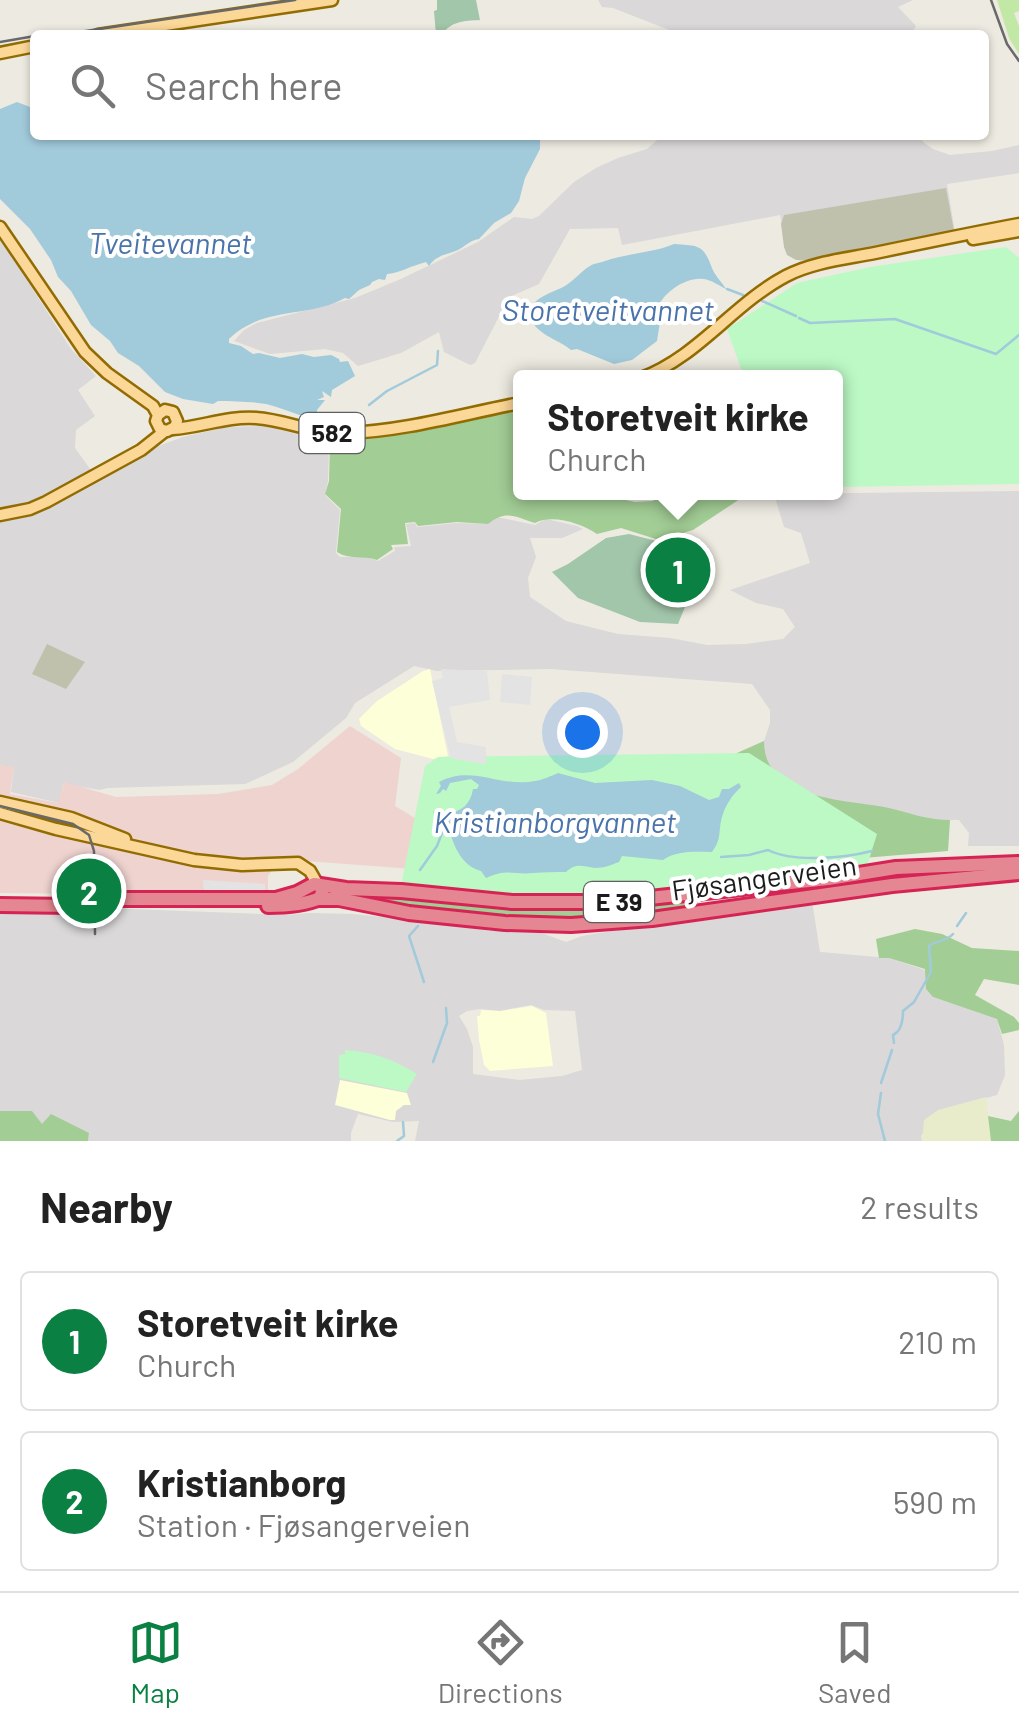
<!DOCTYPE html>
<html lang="en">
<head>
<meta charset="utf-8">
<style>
  body { margin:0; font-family:Barlow,sans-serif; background:#f6f6f6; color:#222 }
  .you { position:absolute; left:582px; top:732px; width:35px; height:35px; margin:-25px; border:8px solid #fff; border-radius:50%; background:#1a73e8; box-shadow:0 0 0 15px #1a73e833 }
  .badge { display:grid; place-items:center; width:65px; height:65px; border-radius:50%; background:#0b8043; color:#fff; font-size:32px; font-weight:700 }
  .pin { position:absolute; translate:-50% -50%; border:5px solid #fff; box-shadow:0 2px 10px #0006 }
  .popup { position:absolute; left:513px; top:370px; width:330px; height:130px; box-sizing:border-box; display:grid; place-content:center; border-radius:10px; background:#fff; filter:drop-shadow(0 2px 8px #0005); font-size:32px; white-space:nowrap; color:#767676 }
  .popup b { font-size:38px; color:#222 }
  .popup::after { content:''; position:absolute; left:50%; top:100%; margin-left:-20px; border:20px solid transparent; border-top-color:#fff }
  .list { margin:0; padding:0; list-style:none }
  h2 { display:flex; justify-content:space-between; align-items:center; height:130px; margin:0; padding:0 40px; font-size:42px }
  h2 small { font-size:32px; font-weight:400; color:#767676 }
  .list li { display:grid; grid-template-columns:65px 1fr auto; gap:30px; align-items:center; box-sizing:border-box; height:140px; margin:0 20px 20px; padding:0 20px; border:2px solid #e0e0e0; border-radius:10px }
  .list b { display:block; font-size:38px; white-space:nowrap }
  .list p { margin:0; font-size:32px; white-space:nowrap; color:#767676 }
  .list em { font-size:32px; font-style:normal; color:#767676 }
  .icon { flex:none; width:55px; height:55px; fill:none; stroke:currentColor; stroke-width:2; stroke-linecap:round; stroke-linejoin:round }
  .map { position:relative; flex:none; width:1019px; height:1141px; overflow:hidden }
  .search { position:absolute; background:#fff; box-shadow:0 2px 8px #0004; left:30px; right:30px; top:30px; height:110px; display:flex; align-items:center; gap:25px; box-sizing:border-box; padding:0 35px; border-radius:10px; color:#767676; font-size:38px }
  .sheet { height:450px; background:#fff }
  nav { display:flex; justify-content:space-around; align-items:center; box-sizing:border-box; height:140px; border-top:2px solid #e0e0e0; background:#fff; font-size:28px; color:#767676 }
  nav a { display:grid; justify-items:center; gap:5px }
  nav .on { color:#0b8043 }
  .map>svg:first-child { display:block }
  .residential { fill:#dad8d8; fill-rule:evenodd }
  .commercial { fill:#efd3cf }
  .education { fill:#fcffd8 }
  .construction { fill:#c0c1ad }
  .farmland { fill:#e8eccb }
  .grass { fill:#c2e8a6 }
  .forest { fill:#a2cd95 }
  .cemetery { fill:#a2c6aa }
  .park { fill:#bcf9c5 }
  .parking { fill:#e3e3e3 }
  .water { fill:#a1cadb }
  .pier { fill:#fff }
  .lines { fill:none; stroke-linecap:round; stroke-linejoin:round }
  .stream { stroke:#a1cadb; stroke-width:2.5 }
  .major-casing { stroke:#926c01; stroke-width:15 }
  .highway-casing { stroke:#d52454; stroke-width:18 }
  .major { stroke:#fbd798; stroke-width:10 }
  .highway { stroke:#e58792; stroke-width:12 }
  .tram { stroke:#696969; stroke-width:2.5 }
  .highway-bridge-casing { stroke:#d52454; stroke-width:18; stroke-linecap:butt }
  .highway-bridge { stroke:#e58792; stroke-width:12 }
  .labels { text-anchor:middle; stroke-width:8; stroke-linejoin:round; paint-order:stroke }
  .shield { fill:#fff; stroke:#5f5f5f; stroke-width:2.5 }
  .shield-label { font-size:25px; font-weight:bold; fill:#1b1b1b }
  .street-label { font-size:28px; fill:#1b1b1b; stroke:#fff }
  .water-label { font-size:30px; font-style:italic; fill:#4973aa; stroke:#fff }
</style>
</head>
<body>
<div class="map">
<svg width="1019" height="1141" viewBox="0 0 1019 1141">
  <rect width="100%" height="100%" fill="#edeae1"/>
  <g class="residential">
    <path d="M 598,0 L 913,0 L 898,7 L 916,26 L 910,35 L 682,35 L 613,8 L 602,7 Z"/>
    <path d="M 663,135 L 920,135 L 923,142 L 933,149 L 950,155 L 992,151 L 1019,145 L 1019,173 L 947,184 L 955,232 L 801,262 L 788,253 L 780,215 L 622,245 L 618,228 L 570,229 L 539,284 L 509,297 L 475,363 L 470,365 L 444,352 L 439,332 L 401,353 L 358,366 L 343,353 L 325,349 L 270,354 L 234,341 L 244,330 L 257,323 L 355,298 L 401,279 L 478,242 L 514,217 L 532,219 L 539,216 L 574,182 L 596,168 L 618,158 L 647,149 Z"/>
    <path d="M 0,238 L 71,349 L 96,376 L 78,390 L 95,416 L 76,430 L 75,448 L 98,480 L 153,448 L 183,437 L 227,427 L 263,426 L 276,428 L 329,444 L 328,481 L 325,495 L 340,510 L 336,553 L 340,557 L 367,557 L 378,561 L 395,551 L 394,547 L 411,546 L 406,524 L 415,523 L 417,527 L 457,523 L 488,524 L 497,517 L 535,525 L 546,519 L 577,526 L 583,529 L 562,538 L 530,538 L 536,557 L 528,578 L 530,597 L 566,621 L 618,634 L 670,638 L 707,645 L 746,644 L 783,639 L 795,627 L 783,609 L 756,603 L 730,590 L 810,563 L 801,533 L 784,527 L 774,494 L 1019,491 L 1019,846 L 968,846 L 969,833 L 959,820 L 929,820 L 891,809 L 828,799 L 793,788 L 774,773 L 769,765 L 764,752 L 764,741 L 770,723 L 770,710 L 752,684 L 551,669 L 437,671 L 414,666 L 355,703 L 346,718 L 293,762 L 245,784 L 107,788 L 100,790 L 63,784 L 59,803 L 11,792 L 14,768 L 0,765 Z"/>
    <path d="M 812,901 L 820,952 L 889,958 L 925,970 L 933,997 L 997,1019 L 1004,1045 L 1005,1075 L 997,1095 L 938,1111 L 921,1136 L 922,1141 L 415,1141 L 419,1121 L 393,1122 L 358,1114 L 351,1133 L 351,1141 L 88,1141 L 89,1133 L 42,1125 L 32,1111 L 0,1111 L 0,904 L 286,915 L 310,913 L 353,914 L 453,924 L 489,931 L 536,931 L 566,942 L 582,936 L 689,918 ZM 531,1005 L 544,1010 L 575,1011 L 582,1070 L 562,1076 L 519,1080 L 473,1074 L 473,1047 L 467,1029 L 459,1016 L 467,1011 L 480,1009 L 499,1011 Z"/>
  </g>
  <path class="commercial" d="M 350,726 L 401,758 L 395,806 L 415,818 L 412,837 L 413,869 L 280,859 L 268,876 L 268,896 L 0,893 L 0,765 L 14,767 L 10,794 L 58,803 L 64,782 L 116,797 L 218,794 L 272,785 L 298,769 Z"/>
  <g class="education">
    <path d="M 430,669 L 448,756 L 433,759 L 395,749 L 361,726 L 359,719 L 377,701 L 423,671 Z"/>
    <path d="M 532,1006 L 546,1013 L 553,1066 L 490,1071 L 484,1065 L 479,1040 L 477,1016 L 480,1016 L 481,1010 L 501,1011 Z"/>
    <path d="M 340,1080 L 407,1093 L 411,1105 L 404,1105 L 396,1111 L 395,1120 L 390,1120 L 335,1105 Z"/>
  </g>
  <g class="construction">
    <path d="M 946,188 L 954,231 L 807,260 L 796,260 L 787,255 L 784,247 L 781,224 L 784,215 Z"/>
    <path d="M 47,644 L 85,662 L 66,689 L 32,674 Z"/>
  </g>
  <path class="farmland" d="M 986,1097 L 991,1141 L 922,1141 L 924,1120 L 938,1110 Z"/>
  <path class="grass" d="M 997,0 L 1019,0 L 1019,11 L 1014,13 L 1019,26 L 1019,54 L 1009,38 Z"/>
  <g class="forest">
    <path d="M 520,408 L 520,492 L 621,493 L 621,499 L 635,502 L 653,501 L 659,493 L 749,493 L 693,530 L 659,540 L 621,528 L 597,534 C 580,523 553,514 535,523 C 516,517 506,509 488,524 L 457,522 L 418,526 L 415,522 L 405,523 L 408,544 L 391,545 L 393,549 L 377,560 C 364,555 349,560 337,552 L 341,509 L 325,494 L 329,481 L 330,444 L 372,437 Z"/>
    <path d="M 764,741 C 764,801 846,799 889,808 C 911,813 926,820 950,820 L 948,851 L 802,863 L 710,765 Z"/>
    <path d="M 357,895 L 404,896 L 547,910 L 611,908 L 709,899 C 682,909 654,910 625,913 C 536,923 444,918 355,899 Z"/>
    <path d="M 915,929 L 942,934 L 972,948 L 1019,951 L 1019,985 L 984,979 L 975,995 L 1014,1017 L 1019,1023 L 1019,1030 L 1002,1034 L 997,1019 L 933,997 L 926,989 L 925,969 L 889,958 L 879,958 L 876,939 Z"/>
    <path d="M 0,1111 L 32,1111 L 42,1124 L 51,1114 L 89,1133 L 88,1141 L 0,1141 Z"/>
    <path d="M 1019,1111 L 1019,1141 L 991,1141 L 988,1116 L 1011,1121 Z"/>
  </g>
  <g class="cemetery">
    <path d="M 437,0 L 476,0 L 480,20 C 463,21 452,21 441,35 L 436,35 L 434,11 L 437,10 Z"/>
    <path d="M 629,534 L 672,545 L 682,578 L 685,607 L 678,624 L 640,622 L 578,598 L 552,572 L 568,564 L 606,538 Z"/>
  </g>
  <g class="park">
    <path d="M 1006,247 L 1019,258 L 1019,484 L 836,487 L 836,378 L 744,377 L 727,329 L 797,283 L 870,267 Z"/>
    <path d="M 749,753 L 877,834 L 867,866 L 748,880 L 667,894 L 530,900 L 401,886 L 425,766 L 438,757 Z"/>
    <path d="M 345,1050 C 373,1052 393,1059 417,1074 L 406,1092 L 339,1078 L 339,1055 L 345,1054 Z"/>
  </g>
  <g class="parking">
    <path d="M 441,669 L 487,671 L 490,700 L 449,707 L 457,742 L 486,747 L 486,764 L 454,759 L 450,756 L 432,681 L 443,678 Z"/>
    <path d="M 502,674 L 532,677 L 530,705 L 500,702 Z"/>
    <path d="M 203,880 L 265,884 L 265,891 L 204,895 Z"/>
  </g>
  <g class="water">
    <path d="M 17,102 L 35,109 L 35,135 C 81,135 126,134 171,135 C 194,136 213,143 233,135 L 540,135 L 540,149 L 525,178 L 519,201 L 511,213 L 494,223 L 479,239 C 469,241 467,245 458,250 C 446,255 436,255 429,266 L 426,262 C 413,265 397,274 387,274 L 385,280 L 379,279 L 372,282 L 370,285 L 359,290 L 349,299 L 345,298 C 307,319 264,305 229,339 L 229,343 L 241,346 L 253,354 L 259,353 L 280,358 L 302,354 L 314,357 L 331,355 L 339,359 L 340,362 L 348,361 L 355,376 L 332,390 L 331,397 L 322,391 L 324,397 L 317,400 L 325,400 L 317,410 L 317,414 L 335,419 L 350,418 C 318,428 295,411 266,404 C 251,401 233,402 218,401 L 213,404 L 183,399 L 165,392 L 139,366 L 118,353 L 110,341 L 91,325 L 71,291 L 58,277 L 51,260 L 30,229 L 0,199 L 0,109 Z"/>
    <path d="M 674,244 C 699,246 703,244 712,268 C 715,276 722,282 726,289 C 720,286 710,279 703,279 C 685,277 661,294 657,310 L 661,315 L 657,341 L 632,360 L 614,364 L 577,349 L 571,350 C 560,340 531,333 530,314 C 529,298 555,292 565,286 C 575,280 581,271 590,266 C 594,263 600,263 605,261 C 628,253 653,253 674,244 Z"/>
    <path d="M 558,773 L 595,783 L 652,780 L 680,786 L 709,800 L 719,797 L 722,789 L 729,789 L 739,783 L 741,787 C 732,795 725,806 722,817 C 718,831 722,839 712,852 C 695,852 678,850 663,860 L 622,856 L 619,862 C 611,865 604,868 595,868 C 583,867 577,862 566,872 C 554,872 545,872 533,873 C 513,875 508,868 486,878 L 481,871 C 461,866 452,843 448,824 L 443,824 L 433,812 L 435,810 C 454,817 470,809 473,789 L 477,789 L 479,785 L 471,779 L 450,783 L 446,791 L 443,789 L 440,793 L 436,794 L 441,786 L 439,782 C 473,764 499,788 535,781 C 543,780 551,776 558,773 Z"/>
  </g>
  <path class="pier" d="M 71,889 L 117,889 L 117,917 L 71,916 Z"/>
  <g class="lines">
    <g class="stream">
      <path d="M 727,289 L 743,295"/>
      <path d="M 762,301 L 796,316"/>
      <path d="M 799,318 L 810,323 L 895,319 L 996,354 L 1019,335"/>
      <path d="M 369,405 L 387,391 L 437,365 L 438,351"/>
      <path d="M 721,857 L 749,855 L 768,850 C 794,863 844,858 872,851"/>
      <path d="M 420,870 L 437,846 L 444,828 L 448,826"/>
      <path d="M 418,926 L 409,936 L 424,982"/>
      <path d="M 957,926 L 966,913"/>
      <path d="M 894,1043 L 893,1035 C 902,1031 903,1020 903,1011 L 914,1002 L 931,972 L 929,946 C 936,940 946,942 953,934"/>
      <path d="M 433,1062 L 447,1023 L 446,1008"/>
      <path d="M 881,1083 L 892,1050"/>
      <path d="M 881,1093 L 878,1114 L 885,1141"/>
      <path d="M 397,1141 L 404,1136 L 403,1122"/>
    </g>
    <defs>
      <g id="major">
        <path d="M 98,35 L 332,0"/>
        <path d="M 0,53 L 35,46"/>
        <path d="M 0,227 L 85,352 L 107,373 L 153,406 L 158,415 L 156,421 L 160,429 L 167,431 L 175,427 L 177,421 L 173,412 L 165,410 L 158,415"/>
        <path d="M 973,239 L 1019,231"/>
        <path d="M 641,378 C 698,357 733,304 786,276 C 813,262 845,259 875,253 C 923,243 971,233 1019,224"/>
        <path d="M 173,429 C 201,427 228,416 256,418 C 287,420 315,435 347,433 C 405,431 463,414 520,403"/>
        <path d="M 0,515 L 30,509 L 46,502 L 141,450 L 165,431"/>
        <path d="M 0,802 L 71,818 L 125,839"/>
        <path d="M 0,813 L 56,829 L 194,860 L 242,865 L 298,863 L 310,871 L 318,885"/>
      </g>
      <g id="highway">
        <path d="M 117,899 L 276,899 L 297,893 L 314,884 L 346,889 L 401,891 L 512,902 L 612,902 L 828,879 L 896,868 L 1019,863"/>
        <path d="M 318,899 L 339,899 L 409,913 L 505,923 L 571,925 L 652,919 L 892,885 L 1019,873"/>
        <path d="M 0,905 L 71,906"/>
        <path d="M 268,906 C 286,906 304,905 320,898 L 322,892"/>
      </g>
    </defs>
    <use href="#major" class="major-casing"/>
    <use href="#highway" class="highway-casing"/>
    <use href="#major" class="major"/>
    <use href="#highway" class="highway"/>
    <g class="tram">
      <path d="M 991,0 L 1007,44 L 1019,61"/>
      <path d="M 59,35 L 295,0"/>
      <path d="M 0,42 L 35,36"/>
      <path d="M 0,806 L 73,824 L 89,835 L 94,851 L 95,934"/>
    </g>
    <defs>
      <path id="highway-bridge" d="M 71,899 L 117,899"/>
    </defs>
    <use href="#highway-bridge" class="highway-bridge-casing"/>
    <use href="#highway-bridge" class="highway-bridge"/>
  </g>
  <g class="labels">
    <g class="shield">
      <rect x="299.5" y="413" width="65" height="40" rx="8"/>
      <rect x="584" y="882" width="70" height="40" rx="8"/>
    </g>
    <g class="shield-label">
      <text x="332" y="442">582</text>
      <text x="619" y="911">E 39</text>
    </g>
    <g class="street-label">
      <text transform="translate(764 878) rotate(-8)" y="10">Fjøsangerveien</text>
    </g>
    <g class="water-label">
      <text x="170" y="254">Tveitevannet</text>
      <text x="608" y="321">Storetveitvannet</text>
      <text x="555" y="833">Kristianborgvannet</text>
    </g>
  </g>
</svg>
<div class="you"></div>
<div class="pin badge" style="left:678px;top:570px">1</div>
<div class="popup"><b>Storetveit kirke</b>Church</div>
<div class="pin badge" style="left:89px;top:891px">2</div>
<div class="search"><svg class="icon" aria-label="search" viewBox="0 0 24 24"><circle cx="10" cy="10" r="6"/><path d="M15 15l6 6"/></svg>Search here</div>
</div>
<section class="sheet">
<h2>Nearby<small>2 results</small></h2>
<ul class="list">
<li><span class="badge">1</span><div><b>Storetveit kirke</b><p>Church</p></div><em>210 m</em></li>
<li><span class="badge">2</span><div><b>Kristianborg</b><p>Station · Fjøsangerveien</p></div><em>590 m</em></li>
</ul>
</section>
<nav>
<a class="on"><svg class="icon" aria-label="map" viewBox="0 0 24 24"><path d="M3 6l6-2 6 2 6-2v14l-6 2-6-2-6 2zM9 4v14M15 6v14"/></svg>Map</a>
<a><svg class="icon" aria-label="directions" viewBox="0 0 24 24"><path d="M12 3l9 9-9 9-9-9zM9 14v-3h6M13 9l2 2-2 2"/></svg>Directions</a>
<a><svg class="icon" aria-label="saved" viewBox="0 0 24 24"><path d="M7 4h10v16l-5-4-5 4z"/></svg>Saved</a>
</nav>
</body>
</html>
